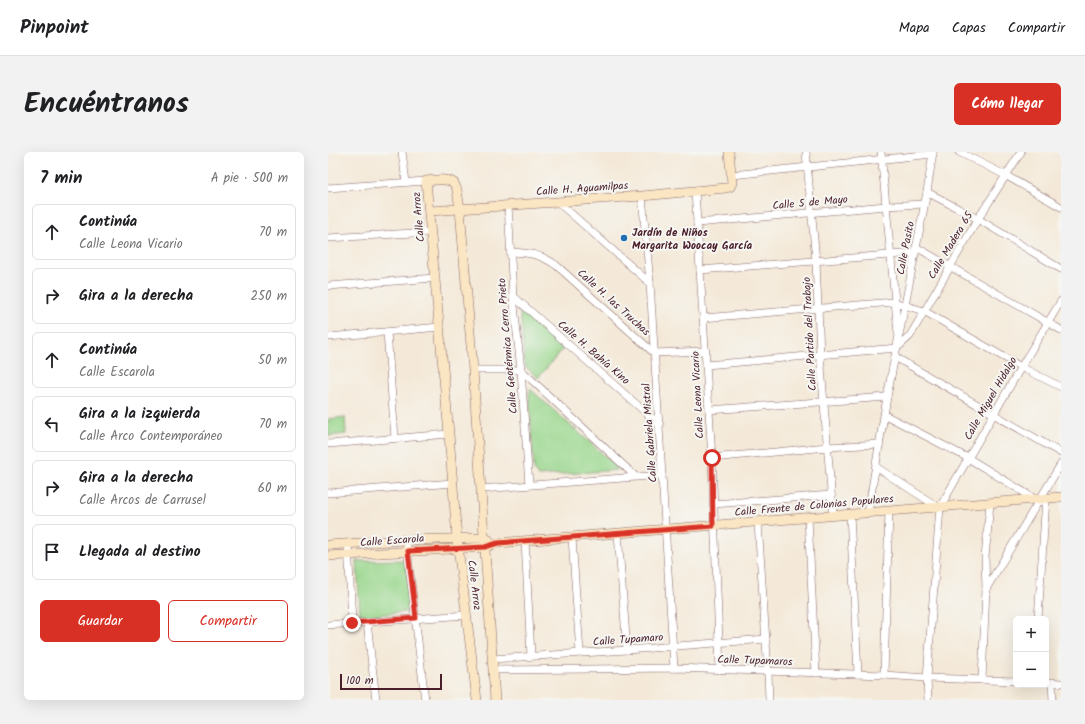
<!DOCTYPE html>
<html lang="es">
<head>
<meta charset="utf-8">
<style>
  body { margin:0; font-family:Kalam,sans-serif; background:#f2f2f2; color:#202124 }
  .controls { position:absolute; right:12px; bottom:12px; display:grid; overflow:hidden; border-radius:6px; box-shadow:0 4px 16px #0002 }
  .controls button { width:36px; height:36px; display:grid; place-items:center; padding:0; border:0; border-bottom:1px solid #e0e0e0; background:#fff; color:#202124; font:20px sans-serif }
  .scale { position:absolute; left:12px; bottom:10px; width:102px; box-sizing:border-box; padding-left:4px; border:2px solid #4a1f2b; border-top:0; font-size:11px; line-height:14px; white-space:nowrap; color:#4a1f2b; -webkit-text-stroke:3px #f6f6f2; paint-order:stroke }
  .stop { position:absolute; width:12px; height:12px; margin:-9px; border:3px solid #d93025; border-radius:50%; background:#fff }
  .stop.end { background:#d93025; border-color:#fff; box-shadow:0 1px 4px #0008 }
  .list { margin:0; padding:0; list-style:none }
  h2 { display:flex; justify-content:space-between; align-items:center; height:52px; margin:0; padding:0 16px; font-size:17px }
  h2 small { font-size:13px; font-weight:400; color:#757577 }
  .list li { display:grid; grid-template-columns:26px 1fr auto; gap:12px; align-items:center; box-sizing:border-box; height:56px; margin:0 8px 8px; padding:0 8px; border:1px solid #e0e0e0; border-radius:6px }
  .list b { display:block; font-size:15px; white-space:nowrap }
  .list p { margin:0; font-size:13px; white-space:nowrap; color:#757577 }
  .list em { font-size:13px; font-style:normal; color:#757577 }
  .actions { display:flex; gap:8px; padding:12px 16px }
  .actions a { flex:1; padding:9px 0; border:1px solid #d93025; border-radius:6px; text-align:center; font-size:14px; color:#d93025 }
  .actions .main { background:#d93025; color:#fff }
  .icon { flex:none; width:22px; height:22px; fill:none; stroke:currentColor; stroke-width:2; stroke-linecap:round; stroke-linejoin:round }
  .map { position:relative; flex:none; width:733px; height:548px; overflow:hidden; border-radius:6px }
  header { display:flex; align-items:center; gap:24px; box-sizing:border-box; height:56px; padding:0 20px; background:#fff; border-bottom:1px solid #e0e0e0 }
  header strong { font-size:19px }
  nav { display:flex; gap:22px; margin-inline-start:auto; font-size:14px }
  .intro { display:flex; align-items:center; justify-content:space-between; box-sizing:border-box; height:96px; padding:0 24px }
  h1 { margin:0; font-size:28px }
  .button { padding:10px 18px; border-radius:6px; background:#d93025; color:#fff; font-size:14px; font-weight:700 }
  main { display:flex; gap:24px; padding:0 24px }
  aside { flex:1; background:#fff; border-radius:6px; box-shadow:0 4px 16px #0002 }
  .map>svg:first-child { display:block }
  .green { fill:#98d68b; stroke:#717a5b }
  .lines { fill:none; stroke-linecap:round; stroke-linejoin:round }
  .street-casing { stroke:#866668; stroke-width:8 }
  .secondary-casing { stroke:#866668; stroke-width:10 }
  .street { stroke:#fff; stroke-width:7 }
  .secondary { stroke:#fbe6c4; stroke-width:9 }
  .route { stroke:#d93025; stroke-width:5 }
  .poi-dot { fill:#1f6fb2; stroke:#f6f6f2; stroke-width:1.5 }
  .labels { text-anchor:middle; stroke-width:4; stroke-linejoin:round; paint-order:stroke }
  .street-label { font-size:11px; fill:#4a1f2b; stroke:#f6f6f2 }
  .poi-label { font-size:11px; font-weight:bold; fill:#4a1f2b; stroke:#f6f6f2; text-anchor:start }
</style>
</head>
<body>
<header>
<strong>Pinpoint</strong>
<nav><a>Mapa</a><a>Capas</a><a>Compartir</a></nav>
</header>
<div class="intro"><h1>Encuéntranos</h1><a class="button">Cómo llegar</a></div>
<main>
<aside>
<h2>7 min<small>A pie · 500 m</small></h2>
<ul class="list">
<li><svg class="icon" aria-label="ahead" viewBox="0 0 24 24"><path d="M12 20V5M6 11l6-6 6 6"/></svg><div><b>Continúa</b><p>Calle Leona Vicario</p></div><em>70 m</em></li>
<li><svg class="icon" aria-label="right" viewBox="0 0 24 24"><path d="M7 20v-9h11M14 6l5 5-5 5"/></svg><div><b>Gira a la derecha</b></div><em>250 m</em></li>
<li><svg class="icon" aria-label="ahead" viewBox="0 0 24 24"><path d="M12 20V5M6 11l6-6 6 6"/></svg><div><b>Continúa</b><p>Calle Escarola</p></div><em>50 m</em></li>
<li><svg class="icon" aria-label="left" viewBox="0 0 24 24"><path d="M17 20v-9H6M10 6l-5 5 5 5"/></svg><div><b>Gira a la izquierda</b><p>Calle Arco Contemporáneo</p></div><em>70 m</em></li>
<li><svg class="icon" aria-label="right" viewBox="0 0 24 24"><path d="M7 20v-9h11M14 6l5 5-5 5"/></svg><div><b>Gira a la derecha</b><p>Calle Arcos de Carrusel</p></div><em>60 m</em></li>
<li><svg class="icon" aria-label="arrive" viewBox="0 0 24 24"><path d="M6 21V4h12l-3 4 3 4H6"/></svg><div><b>Llegada al destino</b></div></li>
</ul>
<div class="actions"><a class="main">Guardar</a><a>Compartir</a></div>
</aside>
<div class="map">
<svg width="733" height="548" viewBox="0 0 733 548">
  <rect width="100%" height="100%" fill="#f6f6f2"/>
  <filter id="ink" filterUnits="userSpaceOnUse"><feTurbulence type="fractalNoise" baseFrequency=".025" numOctaves="2"/><feDisplacementMap in="SourceGraphic" scale="8" xChannelSelector="R" yChannelSelector="G"/><feConvolveMatrix kernelMatrix="1 2 1 2 8 2 1 2 1" color-interpolation-filters="sRGB"/></filter>
  <filter id="wash" filterUnits="userSpaceOnUse"><feTurbulence type="fractalNoise" baseFrequency=".012" numOctaves="4" result="noise"/><feDisplacementMap in="SourceGraphic" scale="16" xChannelSelector="R" yChannelSelector="G"/><feGaussianBlur stdDeviation="0.9" result="paint"/><feColorMatrix in="noise" values="0 0 0 0 0 0 0 0 0 0 0 0 0 0 0 0 0 1.4 0 .05"/><feComposite in="paint" operator="in"/></filter>
  <g filter="url(#wash)">
    <rect width="100%" height="100%" fill="#f4e9d8"/>
    <g class="green">
      <path d="M 192,159 L 235,197 L 210,226 L 197,214 Z"/>
      <path d="M 202,237 L 286,312 L 289,318 L 210,324 L 206,318 L 201,243 Z"/>
      <path d="M 17,265 L 18,282 L 0,284 L 0,267 Z"/>
      <path d="M 77,408 L 84,459 L 32,465 L 29,409 Z"/>
    </g>
  </g>
  <g filter="url(#ink)">
    <g class="lines">
      <defs>
        <g id="street">
          <path d="M 74,0 L 78,30"/>
          <path d="M 478,0 L 488,109 L 492,202 L 505,364"/>
          <path d="M 553,0 L 570,181"/>
          <path d="M 631,0 L 677,23 L 733,55"/>
          <path d="M 404,23 L 605,2"/>
          <path d="M 0,36 L 98,29"/>
          <path d="M 367,39 L 384,306 L 392,518"/>
          <path d="M 599,40 L 650,67 L 733,117"/>
          <path d="M 314,44 L 322,131 L 346,516"/>
          <path d="M 231,51 L 322,131"/>
          <path d="M 180,53 L 185,144 L 193,218 L 201,333"/>
          <path d="M 369,71 L 558,54 L 596,52"/>
          <path d="M 0,86 L 103,80"/>
          <path d="M 588,95 L 733,178"/>
          <path d="M 183,100 C 202,101 212,102 228,113 L 326,201 L 378,199"/>
          <path d="M 372,118 L 587,101"/>
          <path d="M 0,134 L 107,126"/>
          <path d="M 185,144 L 332,273"/>
          <path d="M 375,166 L 566,150 L 596,159 L 693,215 L 733,235"/>
          <path d="M 59,180 L 67,286"/>
          <path d="M 0,185 L 112,175"/>
          <path d="M 567,205 L 733,301"/>
          <path d="M 378,213 L 569,196 L 582,184 L 650,67 L 693,0"/>
          <path d="M 145,218 L 193,218 L 307,324"/>
          <path d="M 381,258 L 559,245"/>
          <path d="M 557,263 L 640,306 L 707,347"/>
          <path d="M 0,292 L 121,282"/>
          <path d="M 384,306 L 499,295 L 552,292"/>
          <path d="M 548,315 L 610,355"/>
          <path d="M 153,337 L 334,323"/>
          <path d="M 0,341 L 125,331"/>
          <path d="M 385,352 L 503,343"/>
          <path d="M 540,361 L 559,245 L 599,40 L 605,0"/>
          <path d="M 522,362 L 530,522"/>
          <path d="M 480,366 L 488,521"/>
          <path d="M 430,371 L 440,520 L 441,548"/>
          <path d="M 290,382 L 299,498"/>
          <path d="M 244,386 L 252,501"/>
          <path d="M 78,388 L 97,548"/>
          <path d="M 197,389 L 203,504"/>
          <path d="M 20,392 L 24,471"/>
          <path d="M 658,437 L 733,312"/>
          <path d="M 710,467 L 718,346"/>
          <path d="M 39,470 L 48,548"/>
          <path d="M 0,473 L 139,463"/>
          <path d="M 164,507 L 299,498 L 438,487"/>
          <path d="M 165,518 L 346,516 L 556,523 L 599,526 L 688,529"/>
          <path d="M 556,523 L 561,359"/>
          <path d="M 654,528 L 658,437 L 657,406 L 662,351"/>
          <path d="M 718,530 L 733,531"/>
          <path d="M 724,531 L 725,548"/>
          <path d="M 600,548 L 599,526 L 612,355 L 693,215 L 733,149"/>
        </g>
        <g id="secondary">
          <path d="M 102,59 L 314,44 L 398,36 L 402,35 L 404,31 L 401,0"/>
          <path d="M 0,393 L 78,388 L 157,386 L 161,388"/>
          <path d="M 0,404 L 157,395 L 170,391 L 733,345"/>
          <path d="M 149,548 L 129,387 L 121,282 L 98,29 C 108,28 118,26 126,31 L 129,38 L 132,57 L 145,218 L 167,548"/>
        </g>
      </defs>
      <use href="#street" class="street-casing"/>
      <use href="#secondary" class="secondary-casing"/>
      <use href="#street" class="street"/>
      <use href="#secondary" class="secondary"/>
    </g>
  </g>
  <g class="lines" filter="url(#ink)">
    <path class="route" d="M 24,471 L 88,466 L 80,399 L 157,395 L 170,391 L 385,374 L 384,306"/>
  </g>
  <circle class="poi-dot" cx="296" cy="86" r="4"/>
  <g class="labels">
    <g class="street-label">
      <text transform="translate(254 36) rotate(-4)" y="4">Calle H. Aguamilpas</text>
      <text transform="translate(482 50) rotate(-5)" y="4">Calle 5 de Mayo</text>
      <text transform="translate(90 65) rotate(-95)" y="4">Calle Arroz</text>
      <text transform="translate(622 93) rotate(-59)" y="4">Calle Madera 65</text>
      <text transform="translate(577 96) rotate(-79)" y="4">Calle Pasito</text>
      <text transform="translate(286 150) rotate(42)" y="4">Calle H. las Truchas</text>
      <text transform="translate(481 182) rotate(-93)" y="4">Calle Partido del Trabajo</text>
      <text transform="translate(179 194) rotate(-95)" y="4">Calle Geotérmica Cerro Prieto</text>
      <text transform="translate(266 200) rotate(41)" y="4">Calle H. Bahía Kino</text>
      <text transform="translate(369 243) rotate(-93)" y="4">Calle Leona Vicario</text>
      <text transform="translate(662 246) rotate(-60)" y="4">Calle Miguel Hidalgo</text>
      <text transform="translate(321 281) rotate(-94)" y="4">Calle Gabriela Mistral</text>
      <text transform="translate(486 353) rotate(-5)" y="4">Calle Frente de Colonias Populares</text>
      <text transform="translate(64 388) rotate(-4)" y="4">Calle Escarola</text>
      <text transform="translate(147 433) rotate(83)" y="4">Calle Arroz</text>
      <text transform="translate(300 487) rotate(-4)" y="4">Calle Tupamaro</text>
      <text transform="translate(427 508) rotate(2)" y="4">Calle Tupamaros</text>
    </g>
    <g class="poi-label">
      <text x="304" y="84">Jardín de Niños<tspan x="304" dy="13">Margarita Woocay García</tspan></text>
    </g>
  </g>
</svg>
<div class="controls">
<button>+</button>
<button>−</button>
</div>
<div class="scale">100 m</div>
<div class="stop" style="left:384px;top:306px"></div>
<div class="stop end" style="left:24px;top:471px"></div>
</div>
</main>
</body>
</html>
